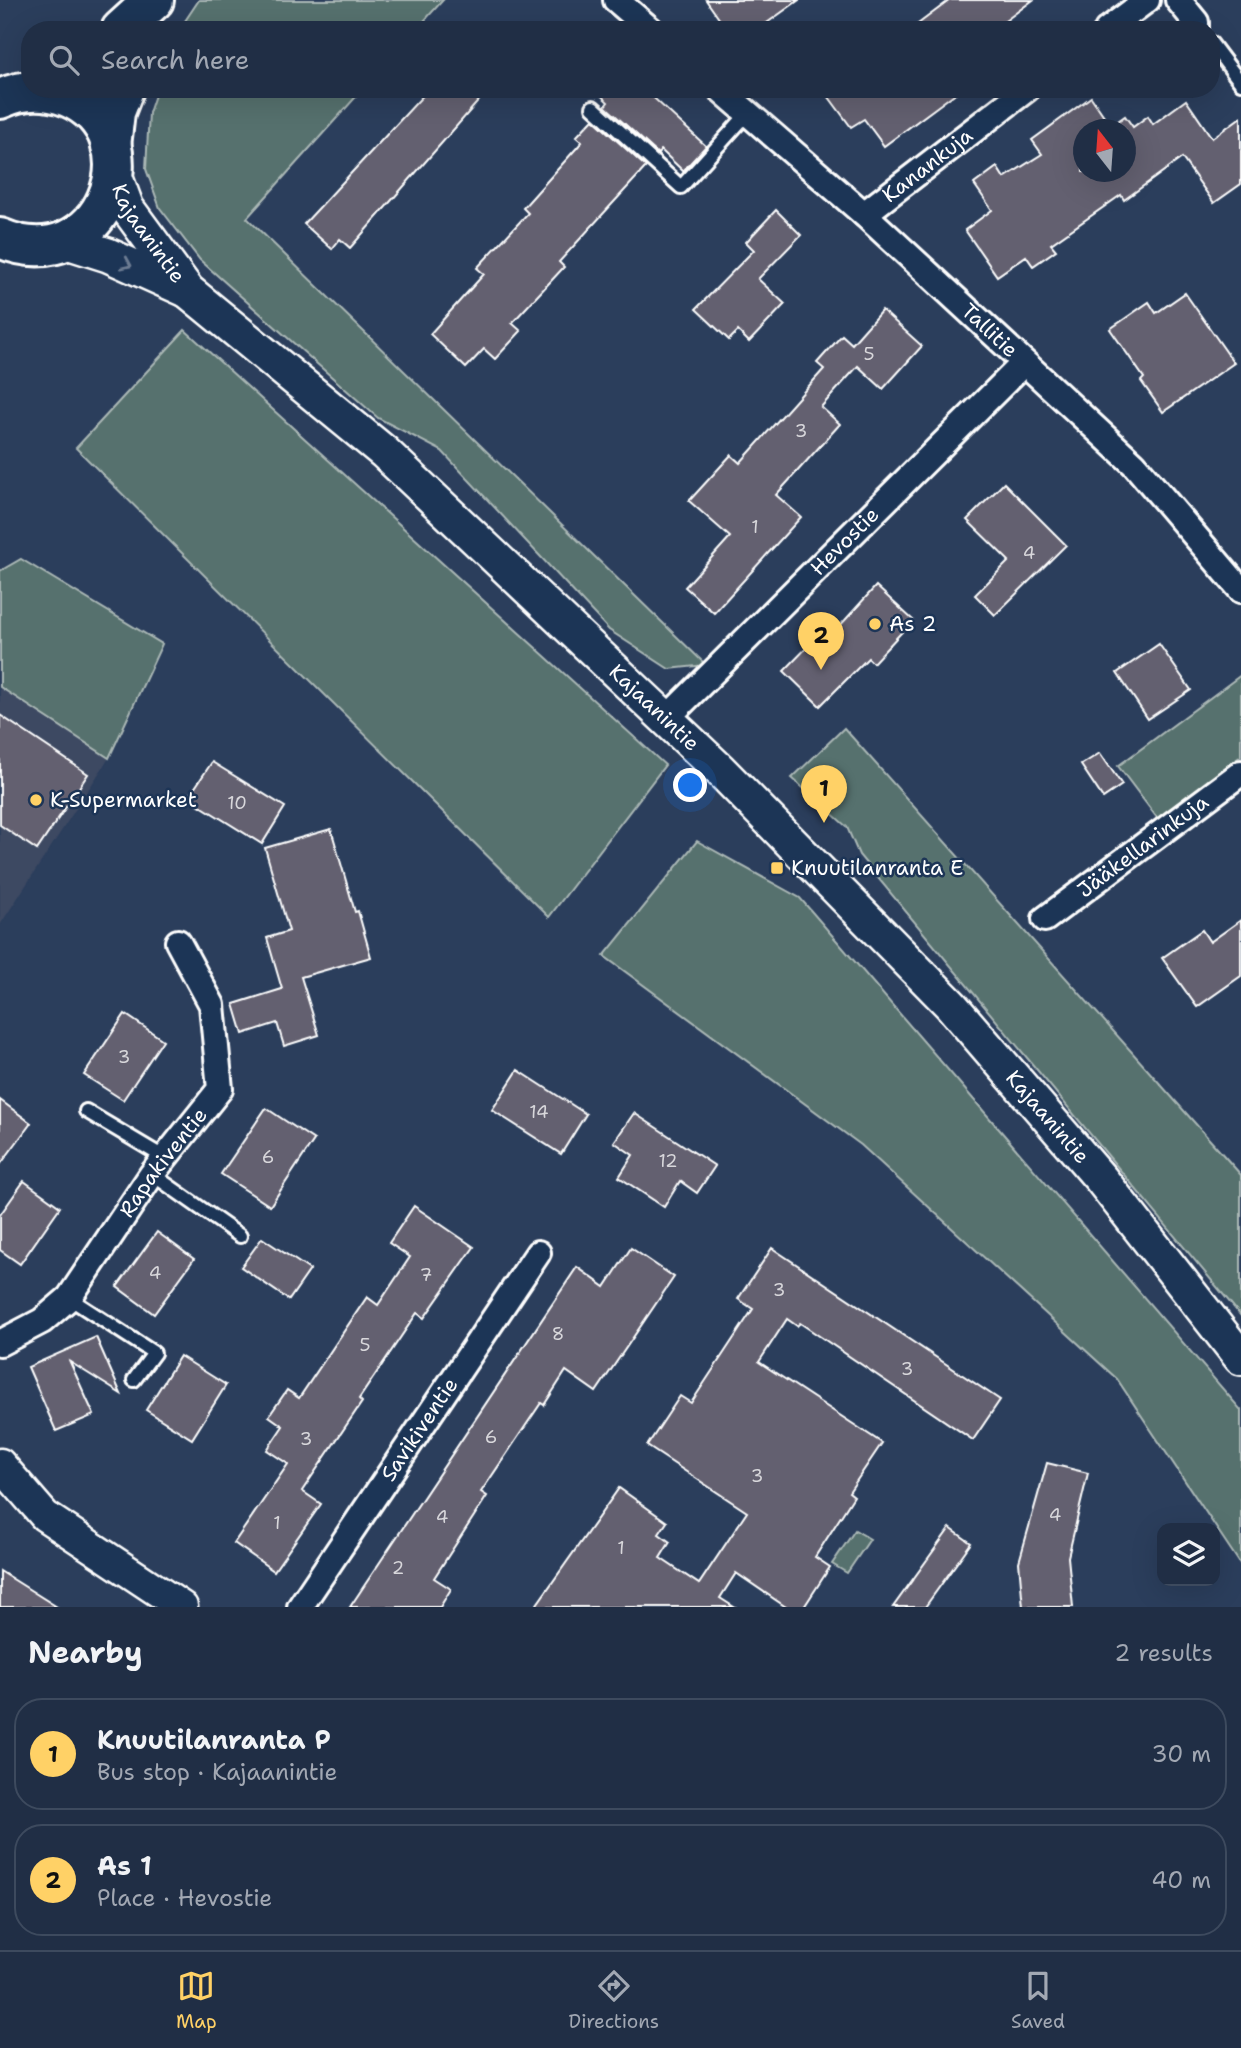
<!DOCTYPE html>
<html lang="en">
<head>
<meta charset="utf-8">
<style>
  body { margin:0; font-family:"Shantell Sans",sans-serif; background:#28364c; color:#f1f3f6 }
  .controls { position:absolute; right:21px; bottom:21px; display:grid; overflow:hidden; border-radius:14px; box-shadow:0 7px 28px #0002 }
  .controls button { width:63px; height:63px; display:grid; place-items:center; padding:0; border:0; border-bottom:2px solid #3d4a5e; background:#202e45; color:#f1f3f6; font:35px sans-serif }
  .compass { position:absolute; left:1073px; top:119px; width:63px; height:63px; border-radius:50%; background:#202e45; box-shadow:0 7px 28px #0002; rotate:343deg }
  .you { position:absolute; left:691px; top:786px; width:24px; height:24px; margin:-18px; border:5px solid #fff; border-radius:50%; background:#1a73e8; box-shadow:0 0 0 10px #1a73e833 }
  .badge { display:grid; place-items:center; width:46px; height:46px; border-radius:50%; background:#ffd166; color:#111; font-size:23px; font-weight:700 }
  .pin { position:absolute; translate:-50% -58px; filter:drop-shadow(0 2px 4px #0008) }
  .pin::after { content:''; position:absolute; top:37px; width:24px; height:21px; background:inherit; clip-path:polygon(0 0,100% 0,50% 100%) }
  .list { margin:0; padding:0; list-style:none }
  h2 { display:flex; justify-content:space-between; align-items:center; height:91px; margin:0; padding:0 28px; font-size:30px }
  h2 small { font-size:23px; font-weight:400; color:#a2a8b3 }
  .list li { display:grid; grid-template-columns:46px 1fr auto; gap:21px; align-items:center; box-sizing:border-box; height:112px; margin:0 14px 14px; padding:0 14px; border:2px solid #3d4a5e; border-radius:28px }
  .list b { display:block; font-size:26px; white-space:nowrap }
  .list p { margin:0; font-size:23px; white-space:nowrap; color:#a2a8b3 }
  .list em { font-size:23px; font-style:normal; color:#a2a8b3 }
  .icon { flex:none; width:38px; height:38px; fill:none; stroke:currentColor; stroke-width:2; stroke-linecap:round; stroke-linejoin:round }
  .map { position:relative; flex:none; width:1241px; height:1607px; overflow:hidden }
  .search { position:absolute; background:#202e45; box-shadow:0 7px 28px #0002; left:21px; right:21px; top:21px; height:77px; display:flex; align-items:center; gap:18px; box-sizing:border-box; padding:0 24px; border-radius:28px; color:#a2a8b3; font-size:26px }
  .sheet { height:343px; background:#202e45 }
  nav { display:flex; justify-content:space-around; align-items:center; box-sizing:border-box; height:98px; border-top:2px solid #3d4a5e; background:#202e45; font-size:19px; color:#a2a8b3 }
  nav a { display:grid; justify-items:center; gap:4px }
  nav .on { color:#ffd166 }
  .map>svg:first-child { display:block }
  .built { fill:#3c4862 }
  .green { fill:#57716e; stroke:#abb8b6; stroke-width:2 }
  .building { fill:#646070; stroke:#fff; stroke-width:2; fill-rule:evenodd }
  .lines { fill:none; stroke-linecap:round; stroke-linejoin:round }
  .service-casing { stroke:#fff; stroke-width:18 }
  .minor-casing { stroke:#fff; stroke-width:30 }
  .tertiary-casing { stroke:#fff; stroke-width:35 }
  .secondary-casing { stroke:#fff; stroke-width:38 }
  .primary-casing { stroke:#fff; stroke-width:44 }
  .service { stroke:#1d3557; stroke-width:12 }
  .minor { stroke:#1d3557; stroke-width:24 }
  .tertiary { stroke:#1d3557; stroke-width:30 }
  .secondary { stroke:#1d3557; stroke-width:33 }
  .primary { stroke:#1d3557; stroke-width:38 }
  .oneway { stroke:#6c7c92 }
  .poi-dot { fill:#ffd166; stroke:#1d3557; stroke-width:2.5 }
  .labels { text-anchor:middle; stroke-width:5; stroke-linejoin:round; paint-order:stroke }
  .number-label { font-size:18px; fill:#d8d7db }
  .street-label { font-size:21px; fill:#fff; stroke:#1d3557 }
  .poi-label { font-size:21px; fill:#fff; stroke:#1d3557; text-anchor:start }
</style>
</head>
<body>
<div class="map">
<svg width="1241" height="1607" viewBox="0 0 1241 1607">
  <rect width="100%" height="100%" fill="#2b3e5c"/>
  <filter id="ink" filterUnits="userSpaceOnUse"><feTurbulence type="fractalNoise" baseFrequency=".0143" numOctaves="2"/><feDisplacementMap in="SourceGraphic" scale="14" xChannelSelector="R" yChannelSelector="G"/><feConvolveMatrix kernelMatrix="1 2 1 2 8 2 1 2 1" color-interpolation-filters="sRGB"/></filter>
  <g filter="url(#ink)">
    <path class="built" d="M 0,687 L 109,758 L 0,925 Z"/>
    <g class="green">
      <path d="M 199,0 L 443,0 L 416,30 L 179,30 Z"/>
      <path d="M 157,89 L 363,89 L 247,218 L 706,665 L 669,669 L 609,630 L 442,451 L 378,418 L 200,260 L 160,208 L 146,169 L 149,113 Z"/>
      <path d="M 185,330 L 665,765 L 549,917 L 76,448 Z"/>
      <path d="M 21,559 L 162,644 L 109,758 L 0,687 L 0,571 Z"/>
      <path d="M 1241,675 L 1241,756 L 1158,819 L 1118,766 Z"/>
      <path d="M 844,728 L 1241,1175 L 1241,1316 L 859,855 L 847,827 L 792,778 Z"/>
      <path d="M 697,841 L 800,898 L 1241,1410 L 1241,1565 L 1117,1379 L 861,1145 L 604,956 Z"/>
      <path d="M 855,1530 L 870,1539 L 847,1573 L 832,1564 Z"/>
    </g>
    <g class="building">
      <path d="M 706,0 L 799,0 L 757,30 L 727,30 Z"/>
      <path d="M 950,0 L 1033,0 L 993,30 L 910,30 Z"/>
      <path d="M 429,89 L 489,89 L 350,248 L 340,239 L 332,249 L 304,224 Z"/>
      <path d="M 594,89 L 644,89 L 706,146 L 683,171 L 661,150 L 658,154 L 605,106 L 608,102 Z"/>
      <path d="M 823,89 L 961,89 L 884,146 L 864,119 L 851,127 Z"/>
      <path d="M 1091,97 L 1111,126 L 1125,116 L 1133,127 L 1148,116 L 1153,124 L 1186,100 L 1212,138 L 1241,117 L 1241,184 L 1214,203 L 1182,158 L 1124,200 L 1121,195 L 1051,244 L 1056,250 L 1033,266 L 1026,256 L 997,276 L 965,230 L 992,210 L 974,184 L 997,167 L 1004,178 L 1042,154 L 1032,140 ZM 1083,130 L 1125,130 L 1125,172 L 1083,172 Z"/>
      <path d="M 593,119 L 646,167 L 559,262 L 564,267 L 512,323 L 521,331 L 495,359 L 484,349 L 466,368 L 430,334 L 484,274 L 477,268 L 528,213 L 523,208 L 582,142 L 576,137 Z"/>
      <path d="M 776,210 L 801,235 L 758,279 L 785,304 L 749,342 L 738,331 L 729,340 L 696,309 L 754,250 L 746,242 Z"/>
      <path d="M 1185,293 L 1234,363 L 1163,412 L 1141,381 L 1144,378 L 1110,329 L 1149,302 L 1156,313 Z"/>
      <path d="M 882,310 L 922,346 L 883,389 L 858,366 L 821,407 L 840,424 L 776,495 L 801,517 L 714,613 L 685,587 L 730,537 L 689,501 L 731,455 L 740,463 L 824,369 L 817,363 L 842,335 L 852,344 Z"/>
      <path d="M 1004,483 L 1066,545 L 995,615 L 975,595 L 1009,561 L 967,520 Z"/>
      <path d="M 876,586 L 913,620 L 873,663 L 868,658 L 820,706 L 784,671 L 822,632 L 828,639 Z"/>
      <path d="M 1159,644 L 1191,690 L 1148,719 L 1117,673 Z"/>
      <path d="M 0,715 L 88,774 L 37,850 L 0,825 Z"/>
      <path d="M 1100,753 L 1122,785 L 1103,798 L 1081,765 Z"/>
      <path d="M 212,762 L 285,807 L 262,844 L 188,798 Z"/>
      <path d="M 331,829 L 355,912 L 358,911 L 371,957 L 301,977 L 319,1035 L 284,1046 L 277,1023 L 243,1034 L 234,1004 L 282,989 L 267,938 L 289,931 L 265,848 Z"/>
      <path d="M 1241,920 L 1241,976 L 1197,1007 L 1162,958 L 1202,930 L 1210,942 Z"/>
      <path d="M 125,1014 L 163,1040 L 123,1100 L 84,1075 Z"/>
      <path d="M 518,1070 L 586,1114 L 561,1154 L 492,1110 Z"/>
      <path d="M 0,1100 L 31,1123 L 0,1165 Z"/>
      <path d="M 266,1108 L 314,1140 L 270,1206 L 221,1174 Z"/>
      <path d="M 634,1113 L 715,1166 L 697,1193 L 680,1181 L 664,1207 L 619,1177 L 633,1155 L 614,1142 Z"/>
      <path d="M 24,1181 L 60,1207 L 20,1264 L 0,1250 L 0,1215 Z"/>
      <path d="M 414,1206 L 474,1247 L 424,1318 L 417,1313 L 359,1399 L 362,1402 L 302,1491 L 321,1504 L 274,1571 L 234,1543 L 288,1464 L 267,1450 L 283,1426 L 269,1416 L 287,1390 L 299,1398 L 367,1297 L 378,1305 L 410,1257 L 389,1243 Z"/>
      <path d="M 157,1232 L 194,1259 L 154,1314 L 117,1287 Z"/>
      <path d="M 262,1238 L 310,1270 L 289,1300 L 241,1267 Z"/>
      <path d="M 631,1248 L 674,1277 L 596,1392 L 566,1371 L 544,1405 L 541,1403 L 481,1492 L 487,1496 L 434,1578 L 451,1589 L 440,1607 L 350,1607 L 577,1267 L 605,1287 Z"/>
      <path d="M 772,1248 L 1000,1400 L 973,1440 L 800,1323 L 797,1326 L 787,1319 L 759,1362 L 882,1443 L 849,1492 L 854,1496 L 815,1557 L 830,1567 L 804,1607 L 786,1607 L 736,1573 L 720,1598 L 734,1607 L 535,1607 L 619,1488 L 667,1522 L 659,1534 L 670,1542 L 660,1558 L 699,1584 L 747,1512 L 647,1446 L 680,1396 L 691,1403 L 753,1309 L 738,1299 Z"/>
      <path d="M 96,1337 L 121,1394 L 70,1362 L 94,1415 L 56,1431 L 28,1367 Z"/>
      <path d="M 180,1356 L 226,1385 L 192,1439 L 146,1410 Z"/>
      <path d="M 1047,1463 L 1088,1473 L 1068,1557 L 1073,1607 L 1023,1607 L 1019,1562 Z"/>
      <path d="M 950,1528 L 971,1543 L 925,1607 L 893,1607 Z"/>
      <path d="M 0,1571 L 57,1607 L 0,1607 Z"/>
    </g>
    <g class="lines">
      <defs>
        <g id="service">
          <path d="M 1211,43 L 1241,83"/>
          <path d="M 593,107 L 681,187 L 748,113"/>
          <path d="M 86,1111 L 165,1158"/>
          <path d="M 152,1174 L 240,1236"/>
          <path d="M 69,1298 L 154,1353 L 134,1380"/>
        </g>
        <g id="minor">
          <path d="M 616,0 L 651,30"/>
          <path d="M 1178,0 L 1196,22 L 1196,30"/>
          <path d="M 1107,30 L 1147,0"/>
          <path id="s1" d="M 720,89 L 864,214 L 1134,464 L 1241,590"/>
          <path id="s2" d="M 864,214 L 1027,89"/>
          <path id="s3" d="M 666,719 L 1023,364"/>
          <path id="s4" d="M 1045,919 L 1241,773"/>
          <path id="s5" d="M 0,1343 L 42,1321 L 69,1298 L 152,1174 L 220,1089 L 212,1005 L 178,942"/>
          <path id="s6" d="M 300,1607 L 538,1253"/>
        </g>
        <path id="tertiary" d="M 0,1464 L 45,1516 L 182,1607"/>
        <g id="secondary">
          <path id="s7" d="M 114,173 L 127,208 L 188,291 L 384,452 L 720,770 L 951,1005 L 1101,1179 L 1241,1358"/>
          <path d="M 64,241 L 108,255 L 186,290"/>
        </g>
        <g id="primary">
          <path d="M 121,30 L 154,0"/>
          <path d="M 0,99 C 22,89 45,88 68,97 C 159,136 103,282 0,238"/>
          <path d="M 111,146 L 115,112 L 124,89"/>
        </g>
      </defs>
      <use href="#service" class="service-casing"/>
      <use href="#minor" class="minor-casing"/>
      <use href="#tertiary" class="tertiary-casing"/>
      <use href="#secondary" class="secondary-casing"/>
      <use href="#primary" class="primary-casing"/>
      <use href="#service" class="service"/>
      <use href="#minor" class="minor"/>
      <use href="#tertiary" class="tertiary"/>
      <use href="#secondary" class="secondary"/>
      <use href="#primary" class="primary"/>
    </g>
    <defs><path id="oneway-chevron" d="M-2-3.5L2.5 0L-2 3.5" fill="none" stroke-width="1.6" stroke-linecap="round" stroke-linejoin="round" transform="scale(1.75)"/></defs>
    <use class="oneway" href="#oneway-chevron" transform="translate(127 264) rotate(24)"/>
  </g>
  <g class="poi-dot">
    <circle cx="875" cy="624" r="7"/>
    <circle cx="36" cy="800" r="7"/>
    <rect x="770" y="861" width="14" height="14" rx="3.5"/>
  </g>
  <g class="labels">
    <g class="number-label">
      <text x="869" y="360">5</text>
      <text x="801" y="437">3</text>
      <text x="755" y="533">1</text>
      <text x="1029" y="559">4</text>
      <text x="237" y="809">10</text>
      <text x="124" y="1063">3</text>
      <text x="539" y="1118">14</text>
      <text x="268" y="1163">6</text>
      <text x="668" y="1167">12</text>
      <text x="155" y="1279">4</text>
      <text x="426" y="1281">7</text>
      <text x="779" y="1296">3</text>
      <text x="558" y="1340">8</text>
      <text x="365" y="1351">5</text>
      <text x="907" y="1375">3</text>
      <text x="491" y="1443">6</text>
      <text x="306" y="1445">3</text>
      <text x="757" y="1482">3</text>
      <text x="1055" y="1521">4</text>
      <text x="442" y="1523">4</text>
      <text x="277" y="1529">1</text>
      <text x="621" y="1554">1</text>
      <text x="398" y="1574">2</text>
    </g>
    <g class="street-label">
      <text dy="7" stroke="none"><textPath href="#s2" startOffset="80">Kanankuja</textPath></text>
      <text dy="7" stroke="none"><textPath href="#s7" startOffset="70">Kajaanintie</textPath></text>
      <text dy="7" stroke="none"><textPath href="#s1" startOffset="362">Tallitie</textPath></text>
      <text dy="7" stroke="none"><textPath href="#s3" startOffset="252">Hevostie</textPath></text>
      <text dy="7" stroke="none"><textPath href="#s7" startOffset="766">Kajaanintie</textPath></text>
      <text dy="7" stroke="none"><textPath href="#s4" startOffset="122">Jääkellarinkuja</textPath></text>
      <text dy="7" stroke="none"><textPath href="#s7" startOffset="1334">Kajaanintie</textPath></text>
      <text dy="7" stroke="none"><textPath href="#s5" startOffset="248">Rapakiventie</textPath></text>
      <text dy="7" stroke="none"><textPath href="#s6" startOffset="214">Savikiventie</textPath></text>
    </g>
    <g class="poi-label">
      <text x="889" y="631">As 2</text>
      <text x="50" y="807">K-Supermarket</text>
      <text x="791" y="875">Knuutilanranta E</text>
    </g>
  </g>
</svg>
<div class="controls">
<button><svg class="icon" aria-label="layers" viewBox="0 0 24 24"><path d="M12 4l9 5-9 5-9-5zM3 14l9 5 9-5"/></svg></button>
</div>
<svg class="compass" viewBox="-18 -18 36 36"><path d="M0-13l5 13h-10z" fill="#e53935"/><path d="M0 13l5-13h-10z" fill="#a2a8b3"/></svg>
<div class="you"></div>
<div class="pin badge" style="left:824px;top:823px">1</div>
<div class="pin badge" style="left:821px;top:670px">2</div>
<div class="search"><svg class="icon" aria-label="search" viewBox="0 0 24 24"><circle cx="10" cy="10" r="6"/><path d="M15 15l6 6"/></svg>Search here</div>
</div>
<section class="sheet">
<h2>Nearby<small>2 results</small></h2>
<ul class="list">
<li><span class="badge">1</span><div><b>Knuutilanranta P</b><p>Bus stop · Kajaanintie</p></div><em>30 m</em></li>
<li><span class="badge">2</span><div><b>As 1</b><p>Place · Hevostie</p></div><em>40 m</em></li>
</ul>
</section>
<nav>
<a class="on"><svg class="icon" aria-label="map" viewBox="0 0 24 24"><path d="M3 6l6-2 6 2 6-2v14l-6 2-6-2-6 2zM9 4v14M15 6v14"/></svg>Map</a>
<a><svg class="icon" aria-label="directions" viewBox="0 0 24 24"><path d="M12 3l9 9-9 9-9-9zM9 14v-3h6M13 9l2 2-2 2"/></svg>Directions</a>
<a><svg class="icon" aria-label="saved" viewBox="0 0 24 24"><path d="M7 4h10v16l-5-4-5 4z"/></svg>Saved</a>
</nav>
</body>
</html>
